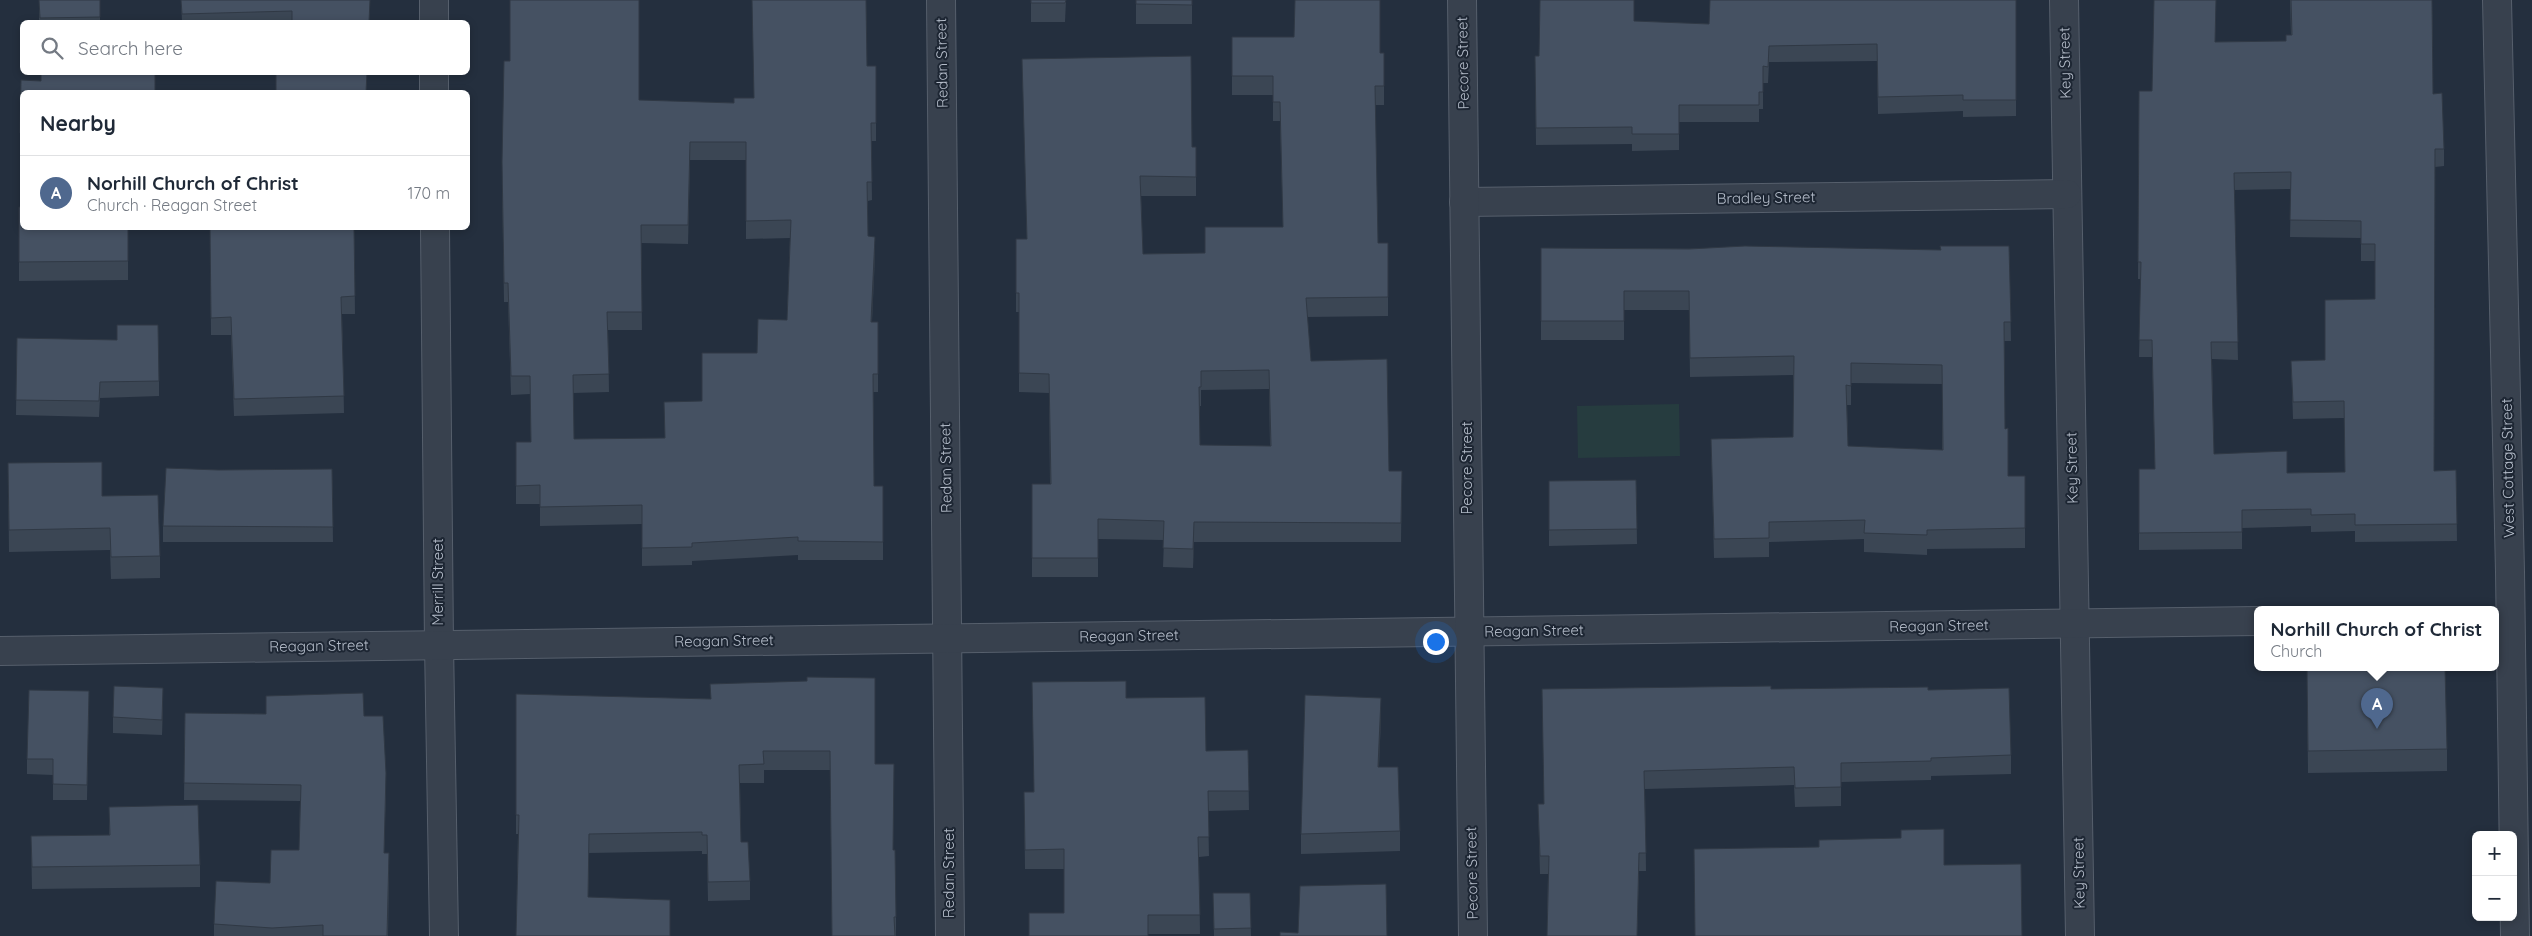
<!DOCTYPE html>
<html lang="en">
<head>
<meta charset="utf-8">
<style>
  body { margin:0; font-family:Quicksand,sans-serif; background:#f2f2f3; color:#1f2937 }
  .controls { position:absolute; right:15px; bottom:15px; display:grid; overflow:hidden; border-radius:8px; box-shadow:0 2px 8px #0003 }
  .controls button { width:45px; height:45px; display:grid; place-items:center; padding:0; border:0; border-bottom:1px solid #e0e1e3; background:#fff; color:#1f2937; font:25px sans-serif }
  .you { position:absolute; left:1435px; top:641px; width:18px; height:18px; margin:-12px; border:4px solid #fff; border-radius:50%; background:#1a73e8; box-shadow:0 0 0 8px #1a73e833 }
  .badge { display:grid; place-items:center; width:32px; height:32px; border-radius:50%; background:#4f688e; color:#fff; font-size:16px; font-weight:700 }
  .pin { position:absolute; translate:-50% -41px; filter:drop-shadow(0 1px 2px #0008) }
  .pin::after { content:''; position:absolute; top:26px; width:18px; height:15px; background:inherit; clip-path:polygon(0 0,100% 0,50% 100%) }
  .popup { position:absolute; left:2254px; top:606px; width:245px; height:65px; box-sizing:border-box; display:grid; place-content:center; border-radius:8px; background:#fff; filter:drop-shadow(0 1px 4px #0005); font-size:16px; white-space:nowrap; color:#747a83 }
  .popup b { font-size:19px; color:#1f2937 }
  .popup::after { content:''; position:absolute; left:50%; top:100%; margin-left:-10px; border:10px solid transparent; border-top-color:#fff }
  .list { margin:0; padding:0; list-style:none }
  h2 { display:flex; justify-content:space-between; align-items:center; height:65px; margin:0; padding:0 20px; font-size:21px }
  h2 small { font-size:16px; font-weight:400; color:#747a83 }
  .list li { display:grid; grid-template-columns:32px 1fr auto; gap:15px; align-items:center; box-sizing:border-box; height:75px; padding:0 20px; border-top:1px solid #e0e1e3 }
  .list b { display:block; font-size:19px; white-space:nowrap }
  .list p { margin:0; font-size:16px; white-space:nowrap; color:#747a83 }
  .list em { font-size:16px; font-style:normal; color:#747a83 }
  .icon { flex:none; width:28px; height:28px; fill:none; stroke:currentColor; stroke-width:2; stroke-linecap:round; stroke-linejoin:round }
  .map { position:relative; flex:none; width:2532px; height:936px; overflow:hidden }
  .search { position:absolute; background:#fff; box-shadow:0 2px 8px #0003; left:20px; top:20px; width:450px; height:55px; display:flex; align-items:center; gap:12px; box-sizing:border-box; padding:0 18px; border-radius:8px; color:#747a83; font-size:19px }
  .panel { position:absolute; background:#fff; box-shadow:0 2px 8px #0003; left:20px; top:90px; width:450px; height:140px; border-radius:8px }
  .map>svg:first-child { display:block }
  .green { fill:#263c3f }
  .lines { fill:none; stroke-linecap:round; stroke-linejoin:round }
  .minor-casing { stroke:#565f6c; stroke-width:30 }
  .tertiary-casing { stroke:#565f6c; stroke-width:30 }
  .minor { stroke:#38414e; stroke-width:28 }
  .tertiary { stroke:#38414e; stroke-width:28 }
  .wall { fill:#3b4654; fill-rule:evenodd }
  .shaded-wall { fill:#303945 }
  .building { fill:#455162; stroke:#303945; fill-rule:evenodd }
  .labels { text-anchor:middle; stroke-width:4; stroke-linejoin:round; paint-order:stroke }
  .street-label { font-size:15px; fill:#b4bcc9; stroke:#1d2633 }
</style>
</head>
<body>
<div class="map">
<svg width="2532" height="936" viewBox="0 0 2532 936">
  <rect width="100%" height="100%" fill="#242f3e"/>
  <path class="green" d="M 1679,404 L 1680,456 L 1578,458 L 1577,406 Z"/>
  <g class="lines">
    <defs>
      <g id="minor">
        <path d="M 434,0 L 434,22"/>
        <path d="M 941,0 L 950,936"/>
        <path d="M 2064,0 L 2080,936"/>
        <path d="M 2497,0 L 2510,572 L 2515,936"/>
        <path d="M 434,72 L 434,92"/>
        <path d="M 1464,202 L 2067,194"/>
        <path d="M 435,228 L 439,644 L 444,936"/>
        <path d="M 0,651 L 2258,621"/>
      </g>
      <path id="tertiary" d="M 1462,0 L 1473,936"/>
    </defs>
    <use href="#minor" class="minor-casing"/>
    <use href="#tertiary" class="tertiary-casing"/>
    <use href="#minor" class="minor"/>
    <use href="#tertiary" class="tertiary"/>
  </g>
  <g class="wall">
    <rect x="39" y="0" width="61" height="22"/>
    <path d="M 181,0 L 370,0 L 369,22 L 182,22 Z"/>
    <path d="M 1031,0 L 1066,0 L 1065,22 L 1031,22 Z"/>
    <rect x="1136" y="0" width="56" height="24"/>
    <path d="M 2016,0 L 2016,116 L 1963,117 L 1963,111 L 1878,114 L 1877,61 L 1769,62 L 1768,83 L 1763,83 L 1763,109 L 1759,109 L 1759,122 L 1679,122 L 1679,150 L 1632,151 L 1632,144 L 1536,145 L 1535,56 L 1539,56 L 1634,21 L 1709,24 Z"/>
    <path d="M 2290,0 L 2432,0 L 2433,94 L 2444,149 L 2444,166 L 2435,167 L 2434,471 L 2456,470 L 2457,541 L 2355,542 L 2355,531 L 2311,532 L 2311,526 L 2242,528 L 2242,549 L 2139,550 L 2139,469 L 2155,469 L 2152,357 L 2139,357 L 2141,279 L 2138,279 L 2139,91 L 2152,91 L 2215,42 L 2286,41 L 2291,35 ZM 2291,189 L 2290,237 L 2361,238 L 2361,261 L 2375,261 L 2375,299 L 2325,360 L 2291,361 L 2293,419 L 2344,418 L 2345,472 L 2287,473 L 2214,454 L 2212,359 L 2238,360 L 2234,190 Z"/>
    <path d="M 1232,37 L 1294,37 L 1380,53 L 1384,53 L 1384,105 L 1375,105 L 1378,243 L 1388,243 L 1388,316 L 1307,317 L 1311,361 L 1389,471 L 1402,471 L 1401,542 L 1194,542 L 1193,568 L 1163,567 L 1164,540 L 1098,539 L 1098,577 L 1032,577 L 1032,484 L 1050,484 L 1049,393 L 1019,392 L 1019,312 L 1016,312 L 1016,239 L 1027,239 L 1022,59 L 1192,147 L 1196,147 L 1196,196 L 1141,196 L 1143,254 L 1205,253 L 1283,227 L 1280,121 L 1273,121 L 1273,95 L 1232,95 ZM 1269,389 L 1270,446 L 1200,445 L 1200,406 L 1201,406 L 1201,390 Z"/>
    <path d="M 867,66 L 876,66 L 876,141 L 871,141 L 872,200 L 868,201 L 868,236 L 875,255 L 872,322 L 878,322 L 878,392 L 873,392 L 874,486 L 883,486 L 883,560 L 798,560 L 798,555 L 692,561 L 692,565 L 642,566 L 642,524 L 540,526 L 540,504 L 516,504 L 516,442 L 531,442 L 530,394 L 511,395 L 508,302 L 504,302 L 502,180 L 639,100 L 734,103 L 754,98 ZM 690,160 L 746,160 L 746,239 L 790,238 L 787,320 L 757,353 L 702,401 L 664,438 L 574,439 L 573,393 L 609,392 L 608,330 L 642,330 L 641,243 L 688,244 Z"/>
    <path d="M 155,72 L 22,92 L 22,152 L 20,152 L 21,80 L 40,81 Z"/>
    <path d="M 19,207 L 128,228 L 128,280 L 19,281 Z"/>
    <path d="M 210,228 L 354,228 L 355,314 L 342,314 L 344,413 L 234,416 L 231,335 L 211,335 Z"/>
    <path d="M 2009,246 L 2011,341 L 2004,341 L 2005,429 L 2008,476 L 2025,476 L 2025,548 L 1927,549 L 1927,555 L 1864,552 L 1864,539 L 1769,542 L 1769,557 L 1714,558 L 1711,439 L 1793,437 L 1793,375 L 1690,377 L 1689,310 L 1624,310 L 1624,340 L 1541,340 L 1541,248 L 1941,250 ZM 1851,383 L 1942,384 L 1942,450 L 1848,446 L 1847,405 L 1851,405 Z"/>
    <path d="M 17,338 L 159,381 L 159,396 L 100,398 L 99,417 L 16,415 Z"/>
    <path d="M 8,463 L 102,496 L 160,556 L 160,578 L 111,579 L 110,550 L 9,552 Z"/>
    <path d="M 332,469 L 333,542 L 163,542 L 163,526 L 218,470 Z"/>
    <path d="M 1636,480 L 1637,544 L 1549,546 L 1549,481 Z"/>
    <path d="M 2307,668 L 2447,749 L 2447,771 L 2308,773 Z"/>
    <path d="M 1771,689 L 1928,690 L 2011,755 L 2011,774 L 1931,776 L 1931,780 L 1841,782 L 1841,806 L 1795,807 L 1794,785 L 1645,789 L 1646,871 L 1639,871 L 1637,936 L 1547,936 L 1548,874 L 1540,874 L 1538,804 L 1544,804 Z"/>
    <path d="M 89,691 L 87,800 L 53,800 L 53,775 L 27,774 L 27,759 Z"/>
    <path d="M 516,694 L 710,699 L 875,764 L 893,850 L 896,917 L 896,936 L 832,936 L 830,770 L 764,770 L 764,783 L 740,783 L 741,842 L 750,881 L 750,900 L 708,901 L 707,854 L 702,854 L 702,851 L 589,853 L 588,897 L 516,936 L 518,834 L 516,834 Z"/>
    <path d="M 266,696 L 364,716 L 386,789 L 384,853 L 389,869 L 388,936 L 214,936 L 214,924 L 270,883 L 299,850 L 300,801 L 184,800 L 185,713 L 266,714 Z"/>
    <path d="M 1126,698 L 1206,751 L 1248,750 L 1249,810 L 1208,811 L 1209,856 L 1199,857 L 1200,934 L 1148,934 L 1064,913 L 1064,869 L 1025,869 L 1024,792 L 1033,792 Z"/>
    <path d="M 163,703 L 162,735 L 113,733 L 113,717 Z"/>
    <path d="M 1381,718 L 1379,767 L 1400,831 L 1400,851 L 1301,854 L 1301,834 Z"/>
    <path d="M 109,807 L 200,865 L 200,887 L 32,889 L 31,836 L 109,835 Z"/>
    <path d="M 1213,893 L 1250,893 L 1251,936 L 1214,936 Z"/>
  </g>
  <g class="shaded-wall">
    <path d="M 690,142 L 690,160 L 688,244 L 688,225 Z"/>
    <path d="M 875,237 L 875,255 L 871,340 L 871,322 Z"/>
    <path d="M 1194,522 L 1194,542 L 1193,568 L 1193,549 Z"/>
    <path d="M 163,688 L 163,703 L 162,735 L 162,720 Z"/>
    <path d="M 1381,698 L 1381,718 L 1378,787 L 1378,767 Z"/>
  </g>
  <g class="building">
    <path d="M 39,0 L 100,0 L 100,17 L 40,18 Z"/>
    <path d="M 181,0 L 370,0 L 369,22 L 292,22 L 292,11 L 182,14 Z"/>
    <path d="M 510,0 L 639,0 L 639,100 L 734,103 L 734,98 L 754,98 L 752,0 L 866,0 L 867,66 L 876,66 L 876,123 L 871,123 L 872,182 L 867,182 L 868,236 L 875,237 L 871,322 L 878,322 L 878,374 L 873,374 L 874,486 L 883,486 L 883,542 L 798,541 L 798,537 L 692,543 L 692,547 L 642,548 L 642,505 L 540,507 L 540,485 L 516,486 L 516,442 L 531,442 L 530,376 L 511,376 L 508,283 L 504,283 L 502,162 L 504,61 L 510,61 ZM 690,142 L 746,142 L 746,221 L 791,220 L 787,320 L 758,319 L 757,353 L 702,353 L 702,401 L 664,402 L 665,438 L 574,439 L 573,375 L 609,374 L 607,312 L 642,312 L 641,225 L 688,225 Z"/>
    <path d="M 1031,0 L 1066,0 L 1065,3 L 1031,3 Z"/>
    <path d="M 1136,0 L 1192,0 L 1192,5 L 1136,4 Z"/>
    <path d="M 1295,0 L 1380,0 L 1380,53 L 1384,53 L 1384,86 L 1375,86 L 1378,243 L 1388,243 L 1388,297 L 1306,298 L 1311,361 L 1387,359 L 1389,471 L 1402,471 L 1401,523 L 1194,522 L 1193,549 L 1163,548 L 1164,521 L 1098,519 L 1098,558 L 1032,558 L 1032,484 L 1051,484 L 1049,374 L 1019,373 L 1019,293 L 1016,293 L 1016,239 L 1027,239 L 1022,59 L 1191,56 L 1192,147 L 1196,147 L 1196,177 L 1140,176 L 1143,254 L 1205,253 L 1205,227 L 1283,227 L 1280,102 L 1273,102 L 1273,76 L 1232,76 L 1232,37 L 1294,37 ZM 1269,370 L 1271,446 L 1200,445 L 1199,387 L 1201,387 L 1201,371 Z"/>
    <path d="M 1540,0 L 1634,0 L 1634,21 L 1709,24 L 1710,0 L 2016,0 L 2016,100 L 1963,100 L 1963,95 L 1878,97 L 1877,44 L 1769,46 L 1768,67 L 1763,66 L 1763,92 L 1759,92 L 1759,105 L 1679,105 L 1679,134 L 1632,134 L 1632,127 L 1536,128 L 1535,56 L 1539,56 Z"/>
    <path d="M 2154,0 L 2216,0 L 2215,42 L 2286,41 L 2286,35 L 2292,35 L 2291,0 L 2432,0 L 2433,94 L 2442,93 L 2444,149 L 2435,149 L 2434,471 L 2456,470 L 2457,524 L 2355,525 L 2355,514 L 2311,515 L 2311,509 L 2242,510 L 2242,532 L 2139,533 L 2139,469 L 2155,469 L 2152,340 L 2139,340 L 2141,262 L 2138,262 L 2139,91 L 2152,91 ZM 2291,172 L 2290,220 L 2361,221 L 2361,244 L 2375,244 L 2375,299 L 2325,300 L 2325,360 L 2291,361 L 2293,402 L 2344,401 L 2345,472 L 2287,473 L 2287,451 L 2214,454 L 2211,342 L 2238,342 L 2234,173 Z"/>
    <path d="M 41,72 L 155,72 L 155,92 L 22,92 L 22,133 L 20,133 L 21,80 L 41,81 Z"/>
    <path d="M 276,72 L 367,72 L 366,92 L 276,92 Z"/>
    <path d="M 19,207 L 22,207 L 22,228 L 128,228 L 128,261 L 19,262 Z"/>
    <path d="M 210,228 L 354,228 L 355,296 L 341,297 L 344,396 L 234,399 L 231,317 L 211,318 Z"/>
    <path d="M 1745,246 L 1941,250 L 1940,246 L 2009,246 L 2011,322 L 2004,322 L 2005,429 L 2008,428 L 2008,476 L 2025,476 L 2025,528 L 1927,530 L 1927,535 L 1864,533 L 1865,520 L 1769,522 L 1769,538 L 1714,539 L 1711,439 L 1793,437 L 1794,356 L 1690,358 L 1689,291 L 1624,291 L 1624,321 L 1541,321 L 1541,248 L 1689,249 ZM 1851,363 L 1942,365 L 1943,450 L 1848,446 L 1846,385 L 1851,386 Z"/>
    <path d="M 117,325 L 158,325 L 159,381 L 100,382 L 99,401 L 16,400 L 17,338 L 117,340 Z"/>
    <path d="M 102,462 L 102,496 L 158,495 L 160,556 L 111,557 L 110,528 L 9,530 L 8,463 Z"/>
    <path d="M 166,468 L 218,470 L 332,469 L 333,527 L 163,526 Z"/>
    <path d="M 1636,480 L 1637,529 L 1549,530 L 1549,481 Z"/>
    <path d="M 2307,668 L 2445,668 L 2447,749 L 2308,751 Z"/>
    <path d="M 807,677 L 875,678 L 875,764 L 894,764 L 893,850 L 895,850 L 896,917 L 894,917 L 895,936 L 832,936 L 830,751 L 763,751 L 764,764 L 739,765 L 741,842 L 748,842 L 750,881 L 708,882 L 707,835 L 702,835 L 702,832 L 589,834 L 588,897 L 670,900 L 670,936 L 516,936 L 519,815 L 516,815 L 516,694 L 711,699 L 710,684 L 807,681 Z"/>
    <path d="M 1126,681 L 1126,698 L 1205,697 L 1206,751 L 1248,750 L 1249,791 L 1208,791 L 1209,837 L 1198,837 L 1200,915 L 1148,915 L 1148,936 L 1029,936 L 1029,913 L 1064,913 L 1064,849 L 1025,850 L 1024,792 L 1034,792 L 1032,682 Z"/>
    <path d="M 114,686 L 163,688 L 162,720 L 113,717 Z"/>
    <path d="M 1771,686 L 1771,689 L 1928,687 L 1928,690 L 2009,688 L 2011,755 L 1931,758 L 1931,761 L 1841,763 L 1841,787 L 1795,788 L 1794,767 L 1644,771 L 1646,853 L 1639,853 L 1637,936 L 1547,936 L 1549,856 L 1540,856 L 1538,804 L 1544,804 L 1542,689 Z"/>
    <path d="M 29,690 L 89,691 L 87,785 L 53,784 L 53,759 L 27,759 Z"/>
    <path d="M 363,693 L 364,716 L 383,716 L 386,773 L 384,853 L 389,853 L 387,936 L 323,936 L 323,925 L 272,928 L 214,924 L 216,881 L 270,883 L 271,850 L 299,850 L 301,785 L 184,783 L 185,713 L 266,714 L 266,696 Z"/>
    <path d="M 1305,695 L 1381,698 L 1378,767 L 1398,767 L 1400,831 L 1301,834 Z"/>
    <path d="M 198,805 L 200,865 L 32,867 L 31,836 L 110,835 L 109,807 Z"/>
    <path d="M 1944,829 L 1944,865 L 2021,864 L 2022,936 L 1695,936 L 1694,849 L 1819,847 L 1819,840 L 1901,838 L 1901,830 Z"/>
    <path d="M 1386,884 L 1387,936 L 1280,936 L 1280,932 L 1298,933 L 1300,886 Z"/>
    <path d="M 1213,893 L 1250,893 L 1251,928 L 1214,929 Z"/>
  </g>
  <g class="labels">
    <g class="street-label">
      <text transform="translate(942 63) rotate(-91)" y="5">Redan Street</text>
      <text transform="translate(1463 63) rotate(-91)" y="5">Pecore Street</text>
      <text transform="translate(2065 63) rotate(-91)" y="5">Key Street</text>
      <text transform="translate(1766 198) rotate(-1)" y="5">Bradley Street</text>
      <text transform="translate(946 468) rotate(-91)" y="5">Redan Street</text>
      <text transform="translate(1467 468) rotate(-90)" y="5">Pecore Street</text>
      <text transform="translate(2072 468) rotate(-91)" y="5">Key Street</text>
      <text transform="translate(2508 468) rotate(-91)" y="5">West Cottage Street</text>
      <text transform="translate(438 582) rotate(-90)" y="5">Merrill Street</text>
      <text transform="translate(1939 626) rotate(-1)" y="5">Reagan Street</text>
      <text transform="translate(1534 631) rotate(-1)" y="5">Reagan Street</text>
      <text transform="translate(1129 636) rotate(-1)" y="5">Reagan Street</text>
      <text transform="translate(724 641) rotate(-1)" y="5">Reagan Street</text>
      <text transform="translate(319 646) rotate(-1)" y="5">Reagan Street</text>
      <text transform="translate(949 873) rotate(-90)" y="5">Redan Street</text>
      <text transform="translate(1472 873) rotate(-91)" y="5">Pecore Street</text>
      <text transform="translate(2079 873) rotate(-91)" y="5">Key Street</text>
    </g>
  </g>
</svg>
<div class="controls">
<button>+</button>
<button>−</button>
</div>
<div class="you"></div>
<div class="pin badge" style="left:2377px;top:729px">A</div>
<div class="popup"><b>Norhill Church of Christ</b>Church</div>
<div class="search"><svg class="icon" aria-label="search" viewBox="0 0 24 24"><circle cx="10" cy="10" r="6"/><path d="M15 15l6 6"/></svg>Search here</div>
<section class="panel">
<h2>Nearby<small></small></h2>
<ul class="list">
<li><span class="badge">A</span><div><b>Norhill Church of Christ</b><p>Church · Reagan Street</p></div><em>170 m</em></li>
</ul>
</section>
</div>
</body>
</html>
